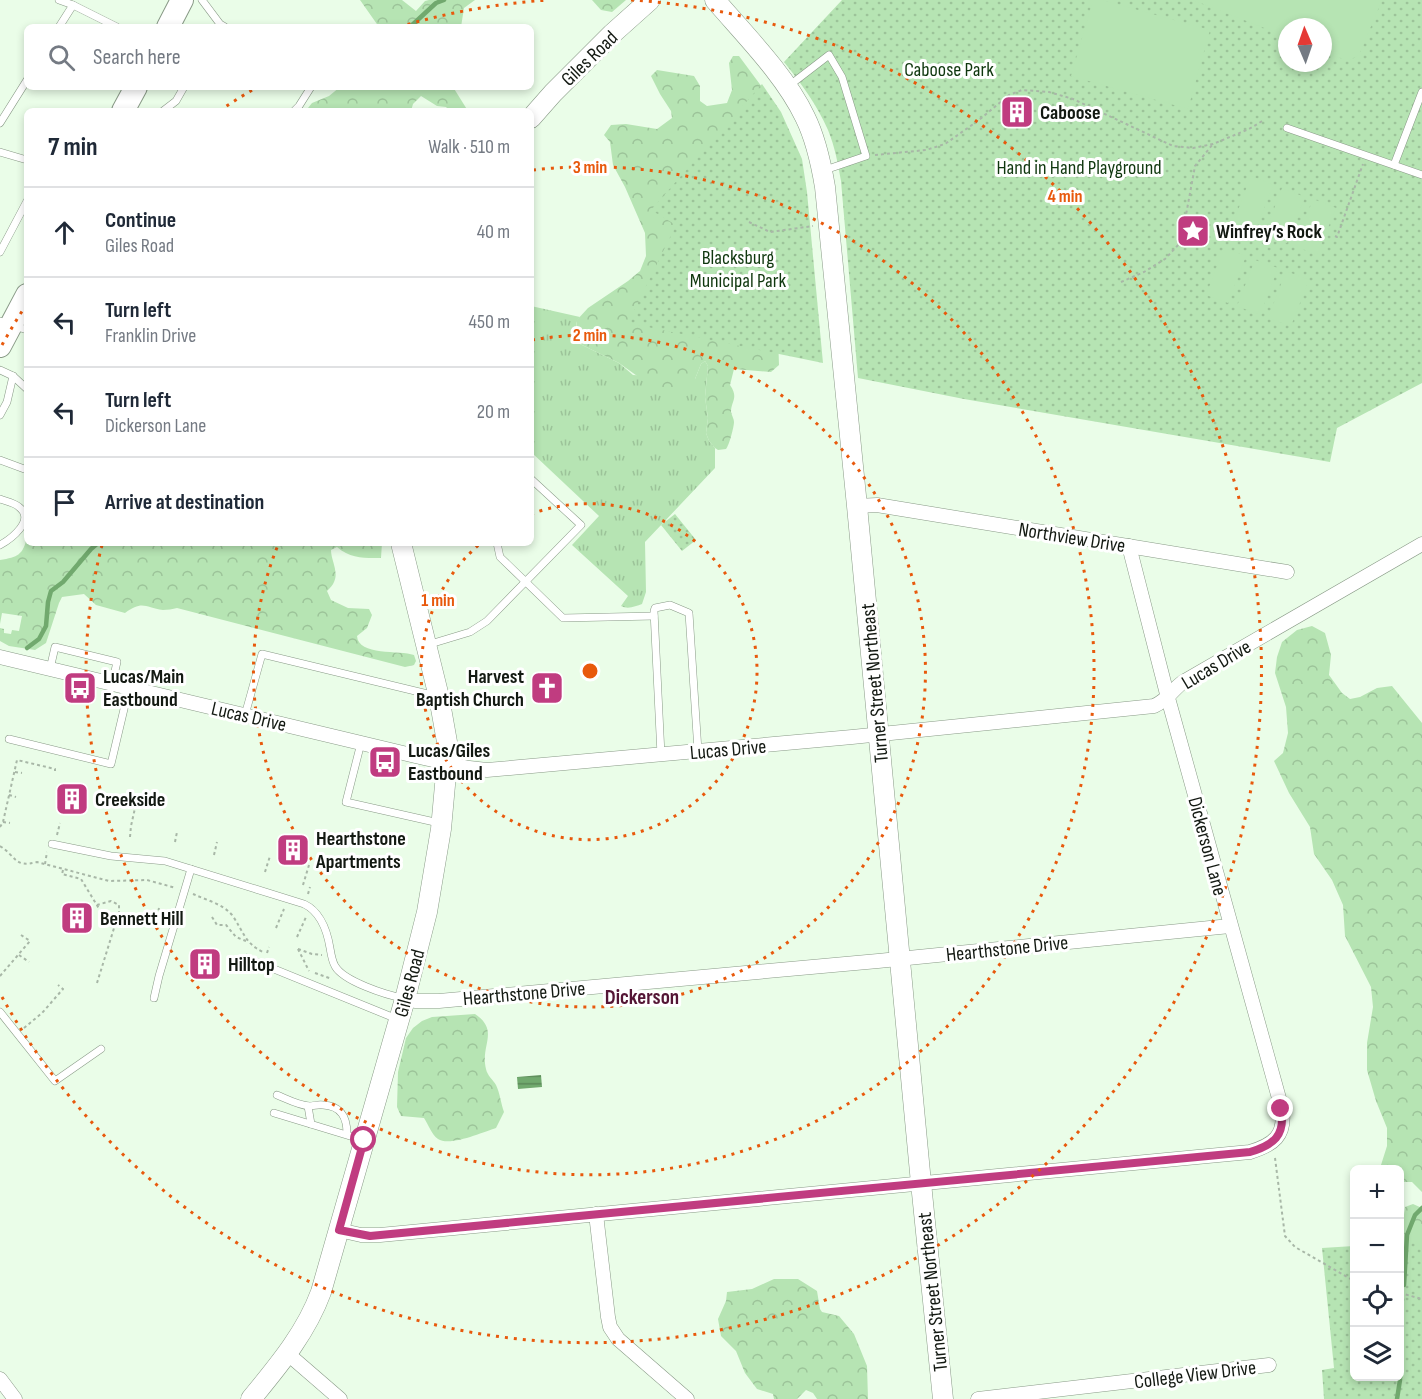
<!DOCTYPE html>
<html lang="en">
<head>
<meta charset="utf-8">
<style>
  body { margin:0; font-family:"Sofia Sans Condensed",sans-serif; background:#f6f6f7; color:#1f2937 }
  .controls { position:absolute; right:18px; bottom:18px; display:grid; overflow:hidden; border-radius:9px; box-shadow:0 3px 9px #0003 }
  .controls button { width:54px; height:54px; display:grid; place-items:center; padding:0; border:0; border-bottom:2px solid #e0e1e3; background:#fff; color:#1f2937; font:30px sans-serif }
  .compass { position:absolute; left:1278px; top:18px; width:54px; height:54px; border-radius:50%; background:#fff; box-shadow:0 3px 9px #0003; rotate:358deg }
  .stop { position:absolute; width:18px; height:18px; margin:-14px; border:4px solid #c03c80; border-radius:50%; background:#fff }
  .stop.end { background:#c03c80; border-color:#fff; box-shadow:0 2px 6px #0008 }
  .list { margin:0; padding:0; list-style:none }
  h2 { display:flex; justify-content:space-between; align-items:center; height:78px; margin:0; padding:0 24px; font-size:26px }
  h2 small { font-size:20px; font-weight:400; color:#747a83 }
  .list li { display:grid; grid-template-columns:39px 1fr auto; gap:18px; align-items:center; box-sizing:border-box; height:90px; padding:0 24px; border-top:2px solid #e0e1e3 }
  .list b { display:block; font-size:22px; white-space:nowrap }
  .list p { margin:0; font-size:20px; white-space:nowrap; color:#747a83 }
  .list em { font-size:20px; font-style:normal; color:#747a83 }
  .icon { flex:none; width:33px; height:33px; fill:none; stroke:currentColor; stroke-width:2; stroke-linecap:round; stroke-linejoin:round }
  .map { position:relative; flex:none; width:1422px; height:1399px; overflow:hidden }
  .search { position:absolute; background:#fff; box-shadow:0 3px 9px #0003; left:24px; top:24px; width:510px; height:66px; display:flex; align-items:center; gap:15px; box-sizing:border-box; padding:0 21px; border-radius:9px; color:#747a83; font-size:22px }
  .panel { position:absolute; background:#fff; box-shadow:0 3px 9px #0003; left:24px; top:108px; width:510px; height:438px; border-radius:9px }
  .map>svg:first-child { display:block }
  .grass { fill:url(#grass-tufts) }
  .forest { fill:url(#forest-crowns) }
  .park { fill:url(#park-dots); fill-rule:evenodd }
  .garden { fill:#b6e4b3 }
  .water { fill:url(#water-rules) }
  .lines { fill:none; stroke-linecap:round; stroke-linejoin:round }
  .stream { stroke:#71a96e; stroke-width:4.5 }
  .lane-casing { stroke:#899a87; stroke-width:8 }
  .street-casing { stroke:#899a87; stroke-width:15 }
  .secondary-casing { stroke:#899a87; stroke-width:21 }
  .primary-casing { stroke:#899a87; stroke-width:24 }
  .path { stroke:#a8b7a7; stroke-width:2; stroke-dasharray:3 3; stroke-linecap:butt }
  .lane { stroke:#fff; stroke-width:7 }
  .street { stroke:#fff; stroke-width:14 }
  .secondary { stroke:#fff; stroke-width:20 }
  .primary { stroke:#fff; stroke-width:22 }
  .route { stroke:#c03c80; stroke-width:8 }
  .ring { fill:none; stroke:#e8590c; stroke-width:3; stroke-dasharray:3 6 }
  .labels { text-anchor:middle; stroke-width:6; stroke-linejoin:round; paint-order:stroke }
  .street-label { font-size:20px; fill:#131912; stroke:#fff }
  .park-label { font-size:20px; fill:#0f370e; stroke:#fff }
  .poi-label { font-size:20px; font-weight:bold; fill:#131912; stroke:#fff; text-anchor:start }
  .neighbourhood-label { font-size:21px; font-weight:bold; fill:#541535; stroke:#fff }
  .centre { fill:#e8590c; stroke:#fff; stroke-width:3 }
  .ring-label { font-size:18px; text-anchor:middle; font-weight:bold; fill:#e8590c; stroke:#fff; stroke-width:6; stroke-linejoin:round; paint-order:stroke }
</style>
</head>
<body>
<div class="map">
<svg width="1422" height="1399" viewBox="0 0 1422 1399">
  <defs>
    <pattern id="grass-tufts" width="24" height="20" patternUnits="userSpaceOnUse" patternTransform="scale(1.5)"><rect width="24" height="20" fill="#b6e4b3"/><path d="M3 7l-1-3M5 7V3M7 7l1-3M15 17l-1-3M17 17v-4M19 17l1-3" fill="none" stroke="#9cc399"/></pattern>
    <pattern id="forest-crowns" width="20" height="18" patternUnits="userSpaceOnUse" patternTransform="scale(1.5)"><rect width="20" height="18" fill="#b6e4b3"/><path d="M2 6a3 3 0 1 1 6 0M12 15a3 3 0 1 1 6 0" fill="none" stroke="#9cc399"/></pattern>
    <pattern id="park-dots" width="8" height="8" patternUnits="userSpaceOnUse" patternTransform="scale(1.5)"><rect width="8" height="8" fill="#b6e4b3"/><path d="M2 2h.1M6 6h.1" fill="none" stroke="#9cc399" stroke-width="1.8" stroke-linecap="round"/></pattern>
    <pattern id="water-rules" width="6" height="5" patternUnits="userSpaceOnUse" patternTransform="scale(1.5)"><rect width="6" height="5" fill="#71a96e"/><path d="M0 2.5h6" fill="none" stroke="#5c8959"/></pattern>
  </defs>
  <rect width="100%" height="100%" fill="#eafde8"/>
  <path class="grass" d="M 531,306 L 580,317 L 576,322 L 580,344 L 619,363 L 633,375 L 695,379 L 701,364 L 705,361 L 708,366 L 705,397 L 708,418 L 706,433 L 709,441 L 715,448 L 715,468 L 645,542 L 646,592 L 642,604 C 636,606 628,610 621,606 L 628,596 L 572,545 L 599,516 L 531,452 Z"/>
  <g class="forest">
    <path d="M 360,0 L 402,0 L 416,11 L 425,1 L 429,0 L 475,0 L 464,8 L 461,27 L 379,27 Z"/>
    <path d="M 592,0 L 626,0 L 612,12 L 601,10 Z"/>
    <path d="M 733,56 L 739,56 L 770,98 L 779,365 L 771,372 L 734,369 L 730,385 C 739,398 731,401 731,412 C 732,416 734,419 734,422 C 734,427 729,446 726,449 L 718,450 L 715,448 L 709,441 L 706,433 L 708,418 L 705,397 L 708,366 L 705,361 L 701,364 L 695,379 L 688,388 L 678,390 L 666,389 L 647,383 L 619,363 L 580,344 L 576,321 L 588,308 L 628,281 L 640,271 L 646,256 L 645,233 L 625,187 L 613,165 L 610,142 L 604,135 L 611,125 L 626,124 L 657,129 L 672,118 L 671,111 L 660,94 L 651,76 L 657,70 L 694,76 L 700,86 L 700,101 L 707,106 L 727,103 L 732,90 L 729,63 Z"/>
    <path d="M 340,87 L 453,87 L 468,111 L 450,111 L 446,107 L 437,106 L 421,96 L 413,104 L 411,111 L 310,111 L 308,108 L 312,103 L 329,96 Z"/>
    <path d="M 27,537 L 27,543 L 382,543 L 381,558 C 364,558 351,559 337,547 L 331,550 C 331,560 339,572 334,582 C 333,585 330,588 327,591 L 331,600 L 348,608 L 369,609 L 372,615 L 367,628 L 357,636 C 358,656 400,650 414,655 L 416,661 L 414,665 L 405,667 L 177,608 C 173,609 167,610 163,610 C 145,607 142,600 125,613 L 96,605 L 84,594 L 62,597 L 59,603 L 46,643 L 35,650 L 9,646 L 0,641 L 0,628 L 4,629 L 4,633 L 11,634 L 12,630 L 19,631 L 22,616 L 2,613 L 0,624 L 0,560 C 18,557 23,555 27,537 Z"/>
    <path d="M 1312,626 L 1325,633 L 1331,655 L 1329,675 L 1342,693 L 1350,699 L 1360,697 L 1377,688 L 1392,686 L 1422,723 L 1422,1192 L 1412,1182 L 1400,1182 L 1400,1170 L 1383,1169 L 1381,1165 L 1387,1146 L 1387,1128 L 1376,1101 L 1367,1070 L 1367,1043 L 1373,1007 L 1371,987 L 1345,936 L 1343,905 L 1332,880 L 1314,854 L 1310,827 L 1289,793 L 1274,761 L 1283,753 L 1288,733 L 1286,707 L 1275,673 L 1277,657 L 1282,642 L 1297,630 Z"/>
    <path d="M 475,1014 C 500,1031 480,1045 486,1069 C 487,1075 493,1080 496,1085 C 500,1093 501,1104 504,1112 L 496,1128 C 483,1132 450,1147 438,1139 C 432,1135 428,1124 424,1118 L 401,1116 L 397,1107 L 398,1072 L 406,1038 L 413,1028 L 422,1021 L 432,1017 Z"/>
    <path d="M 1413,1204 L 1422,1208 L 1422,1293 L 1400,1245 L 1405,1207 Z"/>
    <path d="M 774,1279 L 798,1279 L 817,1291 L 820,1309 L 822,1312 L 839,1316 L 854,1334 L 867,1366 L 868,1399 L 817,1399 L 813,1393 L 806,1390 L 797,1399 L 774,1399 L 773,1394 L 757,1389 L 745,1373 L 736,1351 L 721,1336 L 718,1319 L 726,1301 L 727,1292 L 752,1289 Z"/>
  </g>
  <g class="park">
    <path d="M 842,0 L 1422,0 L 1422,383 L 1337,428 L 1330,462 L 964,399 L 858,378 L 841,181 C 838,164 835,147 828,130 C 817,105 801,83 784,62 ZM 1287,27 L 1323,27 L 1323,63 L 1287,63 Z"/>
    <path d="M 762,84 L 781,112 L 802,159 L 807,192 L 823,363 L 628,323 L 676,225 L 651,210 Z"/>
    <path d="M 675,514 L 696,540 L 682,551 L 661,525 Z"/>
    <path d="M 1422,1241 L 1422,1399 L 1324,1399 L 1322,1370 L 1334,1368 L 1322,1248 L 1354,1246 L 1354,1376 L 1400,1376 L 1400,1242 Z"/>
  </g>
  <g class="garden">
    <path d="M 1093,0 L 1102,0 L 1210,30 L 1188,109 L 1071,76 Z"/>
    <path d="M 1193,0 L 1382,0 L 1359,55 L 1348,61 L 1323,51 L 1323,27 L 1287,27 L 1287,37 Z"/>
    <path d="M 1251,176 L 1273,185 L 1255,232 L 1233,223 Z"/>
    <path d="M 1282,188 L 1305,197 L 1287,243 L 1264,235 Z"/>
    <path d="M 1313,199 L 1336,208 L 1317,255 L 1295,246 Z"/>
    <path d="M 1224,248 L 1246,256 L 1228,303 L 1206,295 Z"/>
    <path d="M 1255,260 L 1278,268 L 1260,315 L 1237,306 Z"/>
    <path d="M 1286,271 L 1309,280 L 1291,326 L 1268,318 Z"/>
  </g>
  <path class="water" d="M 541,1075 L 542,1087 L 518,1089 L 517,1077 Z"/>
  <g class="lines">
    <g class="stream">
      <path d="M 410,27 L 436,3 L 444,0"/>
      <path d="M 27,648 L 39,639 L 46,626 L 48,602 L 51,591 L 63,582 L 91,549 L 98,543"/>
      <path d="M 1404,1285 L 1407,1235 L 1415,1215 L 1422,1208"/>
      <path d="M 1400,1318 L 1402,1299"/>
      <path d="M 1397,1399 L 1400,1380 L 1400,1373"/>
    </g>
    <defs>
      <g id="lane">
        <path d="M 59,0 L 73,5 L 117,27"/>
        <path d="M 202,0 L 220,24 L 225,27"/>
        <path d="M 59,27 L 73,5"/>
        <path d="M 790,85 L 829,55 L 842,77 L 866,156 L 825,170"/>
        <path d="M 163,111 L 176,101 L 184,87"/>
        <path d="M 294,111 L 299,106 L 311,87"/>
        <path d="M 0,123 L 27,80"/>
        <path d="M 1287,128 L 1422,175"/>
        <path d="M 0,152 L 27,160"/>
        <path d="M 1394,165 L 1422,92"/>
        <path d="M 0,252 L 27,201"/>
        <path d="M 0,321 L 27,330"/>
        <path d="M 0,370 L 13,376 L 27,389"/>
        <path d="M 0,415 L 7,402 L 13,376"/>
        <path d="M 0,460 L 27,470"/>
        <path d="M 0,499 C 5,501 15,503 19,507 C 36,520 11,539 0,545"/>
        <path d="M 497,543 L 500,557 L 563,618 L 654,616"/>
        <path d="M 427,645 L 470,632 L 487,621 L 581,525 L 531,479"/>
        <path d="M 50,669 L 55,647 L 117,662 L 112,684"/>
        <path d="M 245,715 L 262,654 L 436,696"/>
        <path d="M 9,739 L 111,764 L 129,688"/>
        <path d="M 361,743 L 346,802 L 439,823"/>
        <path d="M 661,755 L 654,611 L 655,608 L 670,605 L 689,613 L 698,751"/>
        <path d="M 52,844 L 111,856 L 165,861 L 304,904 C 321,912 327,930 330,948 C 331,954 332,961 335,966 C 343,981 386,995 403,998"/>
        <path d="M 247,958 L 397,1019"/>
        <path d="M 154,998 L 159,976 L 191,869"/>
        <path d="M 0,1012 L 55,1081 L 101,1049"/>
        <path d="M 277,1095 C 287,1099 298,1105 309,1106 C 314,1106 319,1104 323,1105 C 342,1106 347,1118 347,1134"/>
        <path d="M 308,1106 L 311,1124"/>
        <path d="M 274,1113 L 363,1140"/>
      </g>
      <g id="street">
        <path d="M 857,506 L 877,505 L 1287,572"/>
        <path d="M 0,657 L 424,758 L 469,768 L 487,770 L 852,737 L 1154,706 C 1168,700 1172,690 1183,682 L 1422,544"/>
        <path d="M 405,999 L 416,1001 L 439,1001 L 878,961 L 1230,926"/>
        <path d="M 596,1214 L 608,1317 L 610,1327 L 618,1339 L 687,1399"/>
        <path d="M 339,1230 L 361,1235 L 380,1235 L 1250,1152 C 1273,1145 1286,1136 1282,1109 L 1168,698 L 1129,546"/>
        <path d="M 288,1354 L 340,1399"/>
        <path d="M 0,1379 L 15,1399"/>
        <path d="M 978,1399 L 1269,1365"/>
      </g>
      <g id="secondary">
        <path d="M 715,0 C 745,35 785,75 805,117 C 816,139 821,163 825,187 L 857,506 L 921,1183 L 943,1399"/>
        <path d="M 531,118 L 553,93 L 612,34 L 650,0"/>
        <path d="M 251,1399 C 278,1366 306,1333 321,1292 L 405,999 L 427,912 L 441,829 L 447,763 L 447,742 L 439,697 L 401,543"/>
      </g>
      <g id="primary">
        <path d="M 168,27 L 182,0"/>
        <path d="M 123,111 L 136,87"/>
        <path d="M 0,346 L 27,295"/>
      </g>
    </defs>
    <use href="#lane" class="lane-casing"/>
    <use href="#street" class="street-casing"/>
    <use href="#secondary" class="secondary-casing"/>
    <use href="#primary" class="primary-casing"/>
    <g class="path">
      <path d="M 875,155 L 926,150 L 945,144 L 979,120 L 1009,95 L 1022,90 L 1049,92 L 1073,99 L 1173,146 L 1193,148 L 1213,144 L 1249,129 L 1264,120"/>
      <path d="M 749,222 L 770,232 L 813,226"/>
      <path d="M 1335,236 L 1337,237 L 1363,164"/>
      <path d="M 1121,282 L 1144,272 L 1165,259 L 1181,242 L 1195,166 L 1213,144"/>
      <path d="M 15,772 L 22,773"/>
      <path d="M 9,795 L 16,797"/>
      <path d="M 3,822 L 10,823"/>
      <path d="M 0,827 L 3,822 L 17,760 L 55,769 L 55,771"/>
      <path d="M 57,835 L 60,823"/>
      <path d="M 130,837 L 131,826 L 135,808 L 133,807"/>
      <path d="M 175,842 L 177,832"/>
      <path d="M 0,846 C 17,857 14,868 37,862 L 109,881 L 147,880 L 176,888"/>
      <path d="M 214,855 L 217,842"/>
      <path d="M 45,864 L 47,852"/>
      <path d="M 63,870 L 62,874 L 81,879 L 109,925 L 114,928"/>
      <path d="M 265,872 L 270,856"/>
      <path d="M 303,885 L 309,865"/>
      <path d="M 193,894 C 206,900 223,904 232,915 C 243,930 244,943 263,952"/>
      <path d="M 308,894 L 310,887"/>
      <path d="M 212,917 L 217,925 L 226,925 L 236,937 L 246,941"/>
      <path d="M 155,928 L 159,908"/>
      <path d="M 276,928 L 284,909"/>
      <path d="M 297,937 L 306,917"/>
      <path d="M 298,949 L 312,954 L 322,955"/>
      <path d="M 298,949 L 309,971"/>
      <path d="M 267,953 L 269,947"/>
      <path d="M 19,955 L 29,962"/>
      <path d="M 315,973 L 332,979"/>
      <path d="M 0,976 L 30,941 L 21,935"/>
      <path d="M 97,983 L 119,912 L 119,905 L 111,901 L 97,905"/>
      <path d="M 24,1028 L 42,1013 L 63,989 L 58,985"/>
      <path d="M 1275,1158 L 1285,1236 L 1295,1247 L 1354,1281"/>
      <path d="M 1400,1293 L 1422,1299"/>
    </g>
    <use href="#lane" class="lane"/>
    <use href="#street" class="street"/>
    <use href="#secondary" class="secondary"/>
    <use href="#primary" class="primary"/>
  </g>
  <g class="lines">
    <path class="route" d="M 364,1140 L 339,1230 L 370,1236 L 1250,1152 C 1273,1145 1286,1136 1281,1109"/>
  </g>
  <g class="ring">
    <path d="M531 514A168 168 0 1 1 481 543"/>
    <path d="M532 340A336 336 0 1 1 278 545"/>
    <path d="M533 170A504 504 0 1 1 102 545"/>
    <path d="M2 345A672 672 0 0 1 26 305M219 111A672 672 0 0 1 254 89M399 27A672 672 0 0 1 549 0M631 0A672 672 0 1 1 2 997"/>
  </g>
  <defs>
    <symbol id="building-square" viewBox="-11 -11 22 22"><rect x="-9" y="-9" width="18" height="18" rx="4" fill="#c03c80" stroke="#fff"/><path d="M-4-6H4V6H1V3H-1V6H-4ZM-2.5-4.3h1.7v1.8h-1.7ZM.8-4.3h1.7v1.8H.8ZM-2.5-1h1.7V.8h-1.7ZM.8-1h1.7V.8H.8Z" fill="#fff"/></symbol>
    <symbol id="sight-square" viewBox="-11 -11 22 22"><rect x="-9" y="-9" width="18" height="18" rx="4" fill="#c03c80" stroke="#fff"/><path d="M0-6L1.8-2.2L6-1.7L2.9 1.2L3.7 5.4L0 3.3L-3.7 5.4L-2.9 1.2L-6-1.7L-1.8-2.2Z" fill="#fff"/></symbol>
    <symbol id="bus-square" viewBox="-11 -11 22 22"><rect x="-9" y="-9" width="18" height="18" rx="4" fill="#c03c80" stroke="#fff"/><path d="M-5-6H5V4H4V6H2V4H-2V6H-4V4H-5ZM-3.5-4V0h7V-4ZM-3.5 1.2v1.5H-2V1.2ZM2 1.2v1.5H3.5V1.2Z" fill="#fff"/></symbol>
    <symbol id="church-square" viewBox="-11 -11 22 22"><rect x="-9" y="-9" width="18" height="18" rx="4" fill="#c03c80" stroke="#fff"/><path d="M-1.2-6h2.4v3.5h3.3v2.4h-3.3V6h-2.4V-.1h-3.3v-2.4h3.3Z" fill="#fff"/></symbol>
  </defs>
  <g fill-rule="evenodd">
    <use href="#building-square" x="998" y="93" width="38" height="38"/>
    <use href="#sight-square" x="1174" y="212" width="38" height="38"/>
    <use href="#bus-square" x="61" y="669" width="38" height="38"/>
    <use href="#church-square" x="528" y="669" width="38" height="38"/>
    <use href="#bus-square" x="366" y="743" width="38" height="38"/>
    <use href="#building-square" x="53" y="780" width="38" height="38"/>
    <use href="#building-square" x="274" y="831" width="38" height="38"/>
    <use href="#building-square" x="58" y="899" width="38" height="38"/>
    <use href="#building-square" x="186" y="945" width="38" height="38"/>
  </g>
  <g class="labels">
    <g class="street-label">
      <text transform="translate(589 58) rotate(-44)" y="7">Giles Road</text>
      <text transform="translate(1072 537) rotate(9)" y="7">Northview Drive</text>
      <text transform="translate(1216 664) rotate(-31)" y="7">Lucas Drive</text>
      <text transform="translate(874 683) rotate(-95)" y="7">Turner Street Northeast</text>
      <text transform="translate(249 716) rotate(13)" y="7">Lucas Drive</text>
      <text transform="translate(728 749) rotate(-5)" y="7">Lucas Drive</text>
      <text transform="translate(1208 846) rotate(75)" y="7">Dickerson Lane</text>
      <text transform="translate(1007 948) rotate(-6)" y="7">Hearthstone Drive</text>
      <text transform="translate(409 983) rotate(-75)" y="7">Giles Road</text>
      <text transform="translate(524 993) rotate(-5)" y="7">Hearthstone Drive</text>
      <text transform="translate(932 1292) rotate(-96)" y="7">Turner Street Northeast</text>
      <text transform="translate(1195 1374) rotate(-7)" y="7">College View Drive</text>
    </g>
    <g class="park-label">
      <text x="949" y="76">Caboose Park</text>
      <text x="1079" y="174">Hand in Hand Playground</text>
      <text x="738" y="264">Blacksburg<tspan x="738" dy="23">Municipal Park</tspan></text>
    </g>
    <g class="poi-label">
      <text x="1040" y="119">Caboose</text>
      <text x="1216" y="238">Winfrey’s Rock</text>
      <text x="103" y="683">Lucas/Main<tspan x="103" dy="23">Eastbound</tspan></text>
      <text x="524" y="683" text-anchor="end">Harvest<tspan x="524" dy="23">Baptish Church</tspan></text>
      <text x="408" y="757">Lucas/Giles<tspan x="408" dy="23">Eastbound</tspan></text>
      <text x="95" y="806">Creekside</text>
      <text x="316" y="845">Hearthstone<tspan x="316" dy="23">Apartments</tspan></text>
      <text x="100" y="925">Bennett Hill</text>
      <text x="228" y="971">Hilltop</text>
    </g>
    <g class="neighbourhood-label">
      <text x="642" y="1004">Dickerson</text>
    </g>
  </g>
  <circle cx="590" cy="671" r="9" class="centre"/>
  <g class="ring-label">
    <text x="590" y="173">3 min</text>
    <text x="1065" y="202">4 min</text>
    <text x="590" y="341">2 min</text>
    <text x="438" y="606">1 min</text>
  </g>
</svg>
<div class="controls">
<button>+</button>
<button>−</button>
<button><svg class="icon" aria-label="locate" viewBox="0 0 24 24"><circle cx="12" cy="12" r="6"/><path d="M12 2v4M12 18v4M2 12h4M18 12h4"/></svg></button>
<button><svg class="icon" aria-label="layers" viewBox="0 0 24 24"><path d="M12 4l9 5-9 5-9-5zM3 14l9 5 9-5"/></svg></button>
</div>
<svg class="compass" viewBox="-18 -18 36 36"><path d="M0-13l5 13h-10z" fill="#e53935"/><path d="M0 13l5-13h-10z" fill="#747a83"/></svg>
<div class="stop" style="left:364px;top:1140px"></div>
<div class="stop end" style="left:1281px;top:1109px"></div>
<div class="search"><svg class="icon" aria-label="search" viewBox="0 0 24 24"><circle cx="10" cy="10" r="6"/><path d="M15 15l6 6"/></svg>Search here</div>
<section class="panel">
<h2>7 min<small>Walk · 510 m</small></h2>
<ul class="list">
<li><svg class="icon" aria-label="ahead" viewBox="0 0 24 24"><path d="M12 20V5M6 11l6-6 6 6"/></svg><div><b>Continue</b><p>Giles Road</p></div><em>40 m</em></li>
<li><svg class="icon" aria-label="left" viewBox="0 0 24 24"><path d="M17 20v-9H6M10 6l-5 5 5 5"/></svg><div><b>Turn left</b><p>Franklin Drive</p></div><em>450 m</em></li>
<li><svg class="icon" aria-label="left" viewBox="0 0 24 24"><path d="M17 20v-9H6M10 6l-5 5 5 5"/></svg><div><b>Turn left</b><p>Dickerson Lane</p></div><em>20 m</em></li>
<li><svg class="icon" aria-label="arrive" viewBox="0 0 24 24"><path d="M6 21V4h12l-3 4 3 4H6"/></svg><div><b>Arrive at destination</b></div></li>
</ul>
</section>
</div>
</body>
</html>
